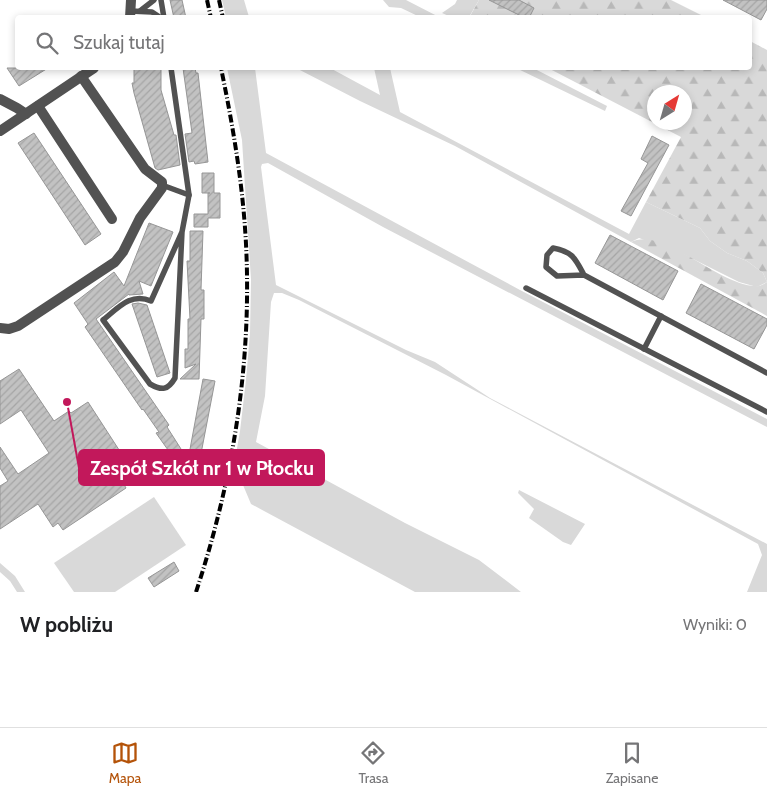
<!DOCTYPE html>
<html lang="pl">
<head>
<meta charset="utf-8">
<style>
  body { margin:0; font-family:Cabin,sans-serif; background:#f2f2f2; color:#202124 }
  .compass { position:absolute; left:647px; top:85px; width:45px; height:45px; border-radius:50%; background:#fff; box-shadow:0 2px 8px #0003; rotate:37deg }
  .list { margin:0; padding:0; list-style:none }
  h2 { display:flex; justify-content:space-between; align-items:center; height:65px; margin:0; padding:0 20px; font-size:21px }
  h2 small { font-size:16px; font-weight:400; color:#757577 }
  .icon { flex:none; width:28px; height:28px; fill:none; stroke:currentColor; stroke-width:2; stroke-linecap:round; stroke-linejoin:round }
  .map { position:relative; flex:none; width:767px; height:592px; overflow:hidden }
  .search { position:absolute; background:#fff; box-shadow:0 2px 8px #0003; left:15px; right:15px; top:15px; height:55px; display:flex; align-items:center; gap:12px; box-sizing:border-box; padding:0 18px; border-radius:5px; color:#757577; font-size:19px }
  .sheet { height:135px; background:#fff }
  nav { display:flex; justify-content:space-around; align-items:center; box-sizing:border-box; height:70px; border-top:1px solid #e0e0e0; background:#fff; font-size:14px; color:#757577 }
  nav a { display:grid; justify-items:center; gap:2px }
  nav .on { color:#b45309 }
  .map>svg:first-child { display:block }
  .green { fill:#d9d9d9 }
  .forest { fill:url(#forest-firs); fill-rule:evenodd }
  .building { fill:url(#building-hatch); stroke:#969696 }
  .lines { fill:none; stroke-linecap:round; stroke-linejoin:round }
  .service { stroke:#525252; stroke-width:5.5 }
  .minor { stroke:#525252; stroke-width:10 }
  .rail { stroke:#000; stroke-width:4; stroke-dasharray:8 2.5 1 2.5; stroke-linecap:butt }
  .leader { fill:none; stroke:#c2185b; stroke-width:2 }
  .callout-dot { fill:#c2185b; stroke:#fff; stroke-width:2 }
  .callout { fill:#c2185b; stroke:#c2185b; stroke-width:2 }
  .callout-label { font-size:20px; text-anchor:middle; font-weight:bold; fill:#fff }
</style>
</head>
<body>
<div class="map">
<svg width="767" height="592" viewBox="0 0 767 592">
  <defs>
    <pattern id="forest-firs" width="22" height="20" patternUnits="userSpaceOnUse" patternTransform="scale(1.25)"><rect width="22" height="20" fill="#d9d9d9"/><path d="M5 1l3.5 6h-7zM16 11l3.5 6h-7z" fill="#b8b8b8"/></pattern>
    <pattern id="building-hatch" width="6" height="6" patternUnits="userSpaceOnUse" patternTransform="scale(1.25)"><rect width="6" height="6" fill="#c2c2c2"/><path d="M-1 1l2-2M0 6l6-6M5 7l2-2" fill="none" stroke="#a5a5a5"/></pattern>
  </defs>
  <rect width="100%" height="100%" fill="#fff"/>
  <g class="green">
    <path d="M 222,0 L 244,0 L 249,17 L 226,17 Z"/>
    <path d="M 383,0 L 406,0 L 439,17 L 420,17 L 401,8 L 389,7 Z"/>
    <path d="M 457,0 L 479,0 L 469,17 L 451,17 L 442,13 L 455,4 Z"/>
    <path d="M 227,68 L 255,68 L 266,153 L 520,290 L 767,419 L 767,427 L 383,227 L 268,163 L 262,164 L 261,167 L 276,285 L 406,350 L 435,362 L 490,398 L 767,544 L 767,592 L 747,592 L 762,555 L 758,544 L 446,375 L 299,300 L 282,293 L 274,293 L 271,302 L 265,396 L 256,442 L 405,523 L 479,560 L 521,592 L 415,592 L 251,504 L 243,485 L 231,483 L 240,431 L 246,380 L 250,333 L 251,280 L 242,140 Z"/>
    <path d="M 296,68 L 330,68 L 380,95 L 374,68 L 390,68 L 400,112 L 629,234 L 646,202 L 700,228 L 710,241 L 727,253 L 747,261 L 763,273 L 767,282 L 757,287 L 739,282 L 685,255 L 639,238 L 631,242 L 455,146 L 360,101 Z"/>
    <path d="M 516,68 L 533,68 L 607,106 L 605,111 Z"/>
    <path d="M 519,490 L 585,524 L 571,545 L 563,542 L 529,518 L 534,509 L 518,493 Z"/>
    <path d="M 154,497 L 186,545 L 115,592 L 74,592 L 54,563 Z"/>
    <path d="M 0,563 L 15,576 L 25,592 L 17,592 L 10,581 L 0,572 Z"/>
  </g>
  <g class="forest">
    <path d="M 479,0 L 671,0 L 705,17 L 469,18 Z"/>
    <path d="M 750,41 L 767,50 L 767,316 L 631,242 C 663,226 719,286 756,286 C 759,287 764,284 767,282 L 763,273 L 747,261 L 727,253 L 710,241 L 700,228 L 646,202 L 681,137 L 548,68 L 750,68 ZM 654,92 L 684,92 L 684,122 L 654,122 Z"/>
  </g>
  <g class="building">
    <path d="M 170,0 L 182,0 L 186,18 L 174,18 Z"/>
    <path d="M 489,0 L 519,0 L 534,8 L 529,18 L 525,18 Z"/>
    <path d="M 723,0 L 767,0 L 767,9 L 761,20 Z"/>
    <path d="M 7,68 L 48,68 L 19,86 Z"/>
    <path d="M 134,68 L 161,68 L 161,90 L 174,135 L 176,135 L 180,165 L 158,170 L 155,168 L 134,93 L 132,83 L 134,83 Z"/>
    <path d="M 183,68 L 195,68 L 196,73 L 198,73 L 208,162 L 195,164 L 194,161 L 189,162 L 185,134 L 192,133 Z"/>
    <path d="M 34,133 L 101,234 L 85,245 L 18,143 Z"/>
    <path d="M 652,136 L 669,145 L 631,216 L 621,211 L 648,163 L 641,159 Z"/>
    <path d="M 202,173 L 214,173 L 214,193 L 220,193 L 220,218 L 208,218 L 208,227 L 194,227 L 194,214 L 208,214 L 208,193 L 210,193 L 202,193 Z"/>
    <path d="M 149,223 L 173,232 L 151,286 L 139,281 L 143,294 L 129,295 L 129,294 L 96,319 L 169,425 L 167,427 L 188,460 L 203,379 L 215,381 L 199,464 L 173,457 L 156,433 L 159,432 L 143,409 L 142,410 L 85,327 L 88,324 L 74,303 L 114,272 L 124,286 Z"/>
    <path d="M 190,231 L 203,231 L 201,290 L 204,290 L 204,319 L 201,319 L 199,379 L 180,379 L 196,364 L 185,368 L 185,349 L 188,349 L 188,319 L 190,319 L 187,261 L 190,261 Z"/>
    <path d="M 610,235 L 678,271 L 663,300 L 595,263 Z"/>
    <path d="M 701,284 L 767,319 L 767,325 L 754,349 L 686,313 Z"/>
    <path d="M 138,303 L 147,305 L 170,373 L 157,377 L 132,304 Z"/>
    <path d="M 19,369 L 54,421 L 69,411 L 71,413 L 88,402 L 134,473 L 122,481 L 126,488 L 63,530 L 58,523 L 53,527 L 38,504 L 0,529 L 0,486 L 8,481 L 0,468 L 0,447 L 18,474 L 49,453 L 21,410 L 0,424 L 0,381 Z"/>
    <path d="M 174,562 L 179,571 L 154,587 L 148,578 Z"/>
  </g>
  <g class="lines">
    <g class="service">
      <path d="M 161,0 L 164,18"/>
      <path d="M 131,11 L 152,12 L 161,18"/>
      <path d="M 140,11 L 154,0"/>
      <path d="M 171,68 L 189,195"/>
      <path d="M 162,185 L 189,195 L 182,232 L 175,378 C 168,390 162,391 150,384 L 103,320 C 118,308 131,292 151,301 L 182,232"/>
      <path d="M 584,275 C 575,258 573,252 553,248 L 547,255 L 546,267 L 557,276 L 584,275 L 767,373"/>
      <path d="M 526,288 L 767,412"/>
      <path d="M 644,349 L 661,316"/>
    </g>
    <g class="minor">
      <path d="M 130,18 L 131,0"/>
      <path d="M 0,99 L 17,108 L 26,114"/>
      <path d="M 38,106 L 112,219"/>
      <path d="M 0,131 L 94,68"/>
      <path d="M 0,328 L 9,329 L 18,326 L 115,262 L 123,252 L 140,218 L 162,188 L 162,182 L 145,169 L 81,76"/>
    </g>
    <g class="rail">
      <path d="M 207,0 L 211,18"/>
      <path d="M 219,0 L 223,18"/>
      <path d="M 196,592 C 233,480 252,363 246,244 C 243,185 233,126 221,68"/>
    </g>
  </g>
  <path class="leader" d="M67 402L79 468"/>
  <circle class="callout-dot" cx="67" cy="402" r="5"/>
  <rect class="callout" x="79" y="450" width="245" height="35" rx="5"/>
  <g class="callout-label">
    <text x="202" y="475">Zespół Szkół nr 1 w Płocku</text>
  </g>
</svg>
<svg class="compass" viewBox="-18 -18 36 36"><path d="M0-13l5 13h-10z" fill="#e53935"/><path d="M0 13l5-13h-10z" fill="#757577"/></svg>
<div class="search"><svg class="icon" aria-label="search" viewBox="0 0 24 24"><circle cx="10" cy="10" r="6"/><path d="M15 15l6 6"/></svg>Szukaj tutaj</div>
</div>
<section class="sheet">
<h2>W pobliżu<small>Wyniki: 0</small></h2>
<ul class="list">
</ul>
</section>
<nav>
<a class="on"><svg class="icon" aria-label="map" viewBox="0 0 24 24"><path d="M3 6l6-2 6 2 6-2v14l-6 2-6-2-6 2zM9 4v14M15 6v14"/></svg>Mapa</a>
<a><svg class="icon" aria-label="directions" viewBox="0 0 24 24"><path d="M12 3l9 9-9 9-9-9zM9 14v-3h6M13 9l2 2-2 2"/></svg>Trasa</a>
<a><svg class="icon" aria-label="saved" viewBox="0 0 24 24"><path d="M7 4h10v16l-5-4-5 4z"/></svg>Zapisane</a>
</nav>
</body>
</html>
